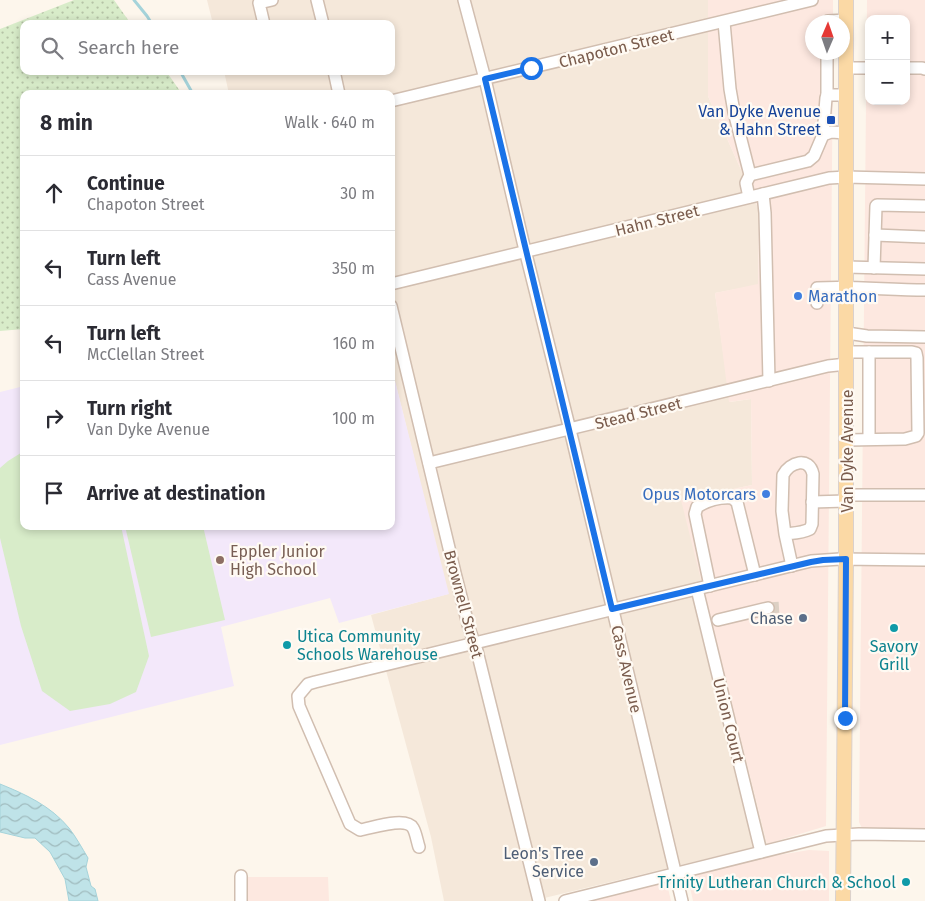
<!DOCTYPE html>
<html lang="en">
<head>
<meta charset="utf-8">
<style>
  body { margin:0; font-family:"Fira Sans",sans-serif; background:#f2f2f3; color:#2b2b33 }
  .controls { position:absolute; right:15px; top:15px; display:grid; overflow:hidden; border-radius:10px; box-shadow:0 2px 8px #0003 }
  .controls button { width:45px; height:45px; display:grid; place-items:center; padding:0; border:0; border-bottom:1px solid #e1e1e2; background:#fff; color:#2b2b33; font:25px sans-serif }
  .compass { position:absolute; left:805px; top:15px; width:45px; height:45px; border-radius:50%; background:#fff; box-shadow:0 2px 8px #0003; rotate:2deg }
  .stop { position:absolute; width:15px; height:15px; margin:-11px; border:4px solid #1a73e8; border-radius:50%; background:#fff }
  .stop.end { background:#1a73e8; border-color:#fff; box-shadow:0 1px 5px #0008 }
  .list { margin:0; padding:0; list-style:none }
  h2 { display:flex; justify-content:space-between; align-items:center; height:65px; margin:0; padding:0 20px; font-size:21px }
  h2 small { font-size:16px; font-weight:400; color:#7c7c81 }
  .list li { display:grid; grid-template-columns:32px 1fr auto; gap:15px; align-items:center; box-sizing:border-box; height:75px; padding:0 20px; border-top:1px solid #e1e1e2 }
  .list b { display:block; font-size:19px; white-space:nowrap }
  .list p { margin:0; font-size:16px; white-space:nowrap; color:#7c7c81 }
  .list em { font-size:16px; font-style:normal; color:#7c7c81 }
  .icon { flex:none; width:28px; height:28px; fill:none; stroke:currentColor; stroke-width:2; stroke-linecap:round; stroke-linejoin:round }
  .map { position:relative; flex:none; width:925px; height:901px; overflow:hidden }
  .search { position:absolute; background:#fff; box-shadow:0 2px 8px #0003; left:20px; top:20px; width:375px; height:55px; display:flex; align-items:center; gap:12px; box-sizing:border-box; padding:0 18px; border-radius:10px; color:#7c7c81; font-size:19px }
  .panel { position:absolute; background:#fff; box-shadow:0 2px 8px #0003; left:20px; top:90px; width:375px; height:440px; border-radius:10px }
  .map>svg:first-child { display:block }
  .residential { fill:#f5e8da }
  .commercial { fill:#fde8e0; fill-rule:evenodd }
  .education { fill:#f3e8fa }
  .park { fill:url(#park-dots) }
  .pitch { fill:#d8ecc9 }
  .water { fill:url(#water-waves); stroke:#a5d3da }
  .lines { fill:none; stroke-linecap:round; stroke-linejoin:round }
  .stream { stroke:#a5d3da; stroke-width:3 }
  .minor-tunnel { stroke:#dcd0c4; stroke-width:11; stroke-dasharray:11 5.5; stroke-linecap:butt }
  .minor-casing { stroke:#d1beb0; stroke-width:14 }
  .major-casing { stroke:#dad1cd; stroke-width:16 }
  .minor { stroke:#fff; stroke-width:11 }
  .major { stroke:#fbd9a5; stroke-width:14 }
  .route { stroke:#1a73e8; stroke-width:6 }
  .transit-dot { fill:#1a4fb4; stroke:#fffaf3; stroke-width:2 }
  .shop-dot { fill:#3f7fe0; stroke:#fffaf3; stroke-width:2 }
  .education-dot { fill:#8d6e63; stroke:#fffaf3; stroke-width:2 }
  .service-dot { fill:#5c6f8a; stroke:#fffaf3; stroke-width:2 }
  .culture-dot { fill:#0f9aa8; stroke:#fffaf3; stroke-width:2 }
  .labels { text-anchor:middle; stroke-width:4.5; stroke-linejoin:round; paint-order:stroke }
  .street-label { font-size:16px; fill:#7a5c4d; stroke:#fffaf3 }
  .transit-label { font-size:16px; fill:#164399; stroke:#fffaf3; text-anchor:end }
  .shop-label { font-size:16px; fill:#366cbe; stroke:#fffaf3; text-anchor:start }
  .education-label { font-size:16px; fill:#785e54; stroke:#fffaf3; text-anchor:start }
  .service-label { font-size:16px; fill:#4e5e75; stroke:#fffaf3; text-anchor:end }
  .culture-label { font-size:16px; fill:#0d838f; stroke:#fffaf3; text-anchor:start }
</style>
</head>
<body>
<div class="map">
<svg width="925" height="901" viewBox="0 0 925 901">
  <defs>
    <pattern id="park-dots" width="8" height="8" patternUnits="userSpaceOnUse" patternTransform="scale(1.25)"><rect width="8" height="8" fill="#d8ecc9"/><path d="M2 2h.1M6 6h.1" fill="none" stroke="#b4c2a5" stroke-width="1.8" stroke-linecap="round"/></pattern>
    <pattern id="water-waves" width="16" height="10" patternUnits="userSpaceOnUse" patternTransform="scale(1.25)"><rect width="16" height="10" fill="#bfe3e8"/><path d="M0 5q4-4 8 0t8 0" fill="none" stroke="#a0bbbe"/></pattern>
  </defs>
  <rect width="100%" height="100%" fill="#fdf6ec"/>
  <path class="residential" d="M 207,0 L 708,0 L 708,96 L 759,210 L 758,285 L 715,293 L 730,402 L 751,399 L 752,485 L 682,500 L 767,844 L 532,901 L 444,901 L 431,837 L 371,615 L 448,594 L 391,365 L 391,94 L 229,94 L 224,71 L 391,71 L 391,24 L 213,24 Z"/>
  <g class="commercial">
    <path d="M 708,0 L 833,0 L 833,22 L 812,22 L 812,52 L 833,53 L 826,826 L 767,844 L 681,500 L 752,485 L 751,399 L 729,402 L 715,293 L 758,284 L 759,210 L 708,96 Z"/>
    <path d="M 867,0 L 925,0 L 925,835 L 866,836 L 859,822 ZM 869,19 L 906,19 L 906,101 L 869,101 Z"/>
    <path d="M 809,850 L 829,851 L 829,901 L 693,901 L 688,878 L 755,859 Z"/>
    <path d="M 246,877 L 328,877 L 329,901 L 247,901 Z"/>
    <path d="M 666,880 L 671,901 L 589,901 Z"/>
  </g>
  <path class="education" d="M 391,365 L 449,594 L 339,623 L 330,598 L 221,627 L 234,686 L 0,745 L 0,392 L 24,386 L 24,526 L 391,526 Z"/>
  <path class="park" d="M 74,0 L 114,0 L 131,24 L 24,24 L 24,71 L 166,71 L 180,91 L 181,94 L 24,94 L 24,329 L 0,331 L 0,29 Z"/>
  <g class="pitch">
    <path d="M 24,451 L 24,526 L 121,526 L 149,656 L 136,692 L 110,704 L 70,711 L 42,691 L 21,626 L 0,538 L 0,468 L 8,461 Z"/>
    <path d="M 125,526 L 203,526 L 225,620 L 151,637 Z"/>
  </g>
  <path class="water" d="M 0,784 C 25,794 51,806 69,828 C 76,837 82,848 88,858 L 86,867 L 91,886 L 95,889 L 98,901 L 69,901 L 65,879 L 50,852 L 35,838 L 25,838 L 0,832 Z"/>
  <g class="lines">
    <g class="stream">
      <path d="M 134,0 L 147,16 L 152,24"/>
      <path d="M 180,71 L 193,94"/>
    </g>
    <path class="minor-tunnel" d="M 768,608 L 783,607"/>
    <defs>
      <g id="minor">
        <path d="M 317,0 L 323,24"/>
        <path d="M 464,0 L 485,79 L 523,242 L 573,442 L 682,901"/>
        <path d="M 724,22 L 730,89 L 734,112 L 750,175 L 746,183 L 749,197"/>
        <path d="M 828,22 L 828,21 L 846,20"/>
        <path d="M 264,24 L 259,3 L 272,0"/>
        <path d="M 827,52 L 827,95"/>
        <path d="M 846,68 L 869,68"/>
        <path d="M 906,68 L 922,68 L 925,69"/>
        <path d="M 334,71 L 339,94"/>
        <path d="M 391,101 L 812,0"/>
        <path d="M 823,135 L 826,98 L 827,95 L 846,95"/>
        <path d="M 750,175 L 808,161 L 814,156 L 823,135 L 831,132 L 846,133"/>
        <path d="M 763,194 L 765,213 L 769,381"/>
        <path d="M 875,235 L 925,237"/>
        <path d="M 846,267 L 925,269"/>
        <path d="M 874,268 L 876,206 L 877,205 L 925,206"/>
        <path d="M 391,284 L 829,178 L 846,177 L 925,179"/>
        <path d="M 817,303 L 817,288 C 853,286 889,290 925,290"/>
        <path d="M 391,306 L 455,573 L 469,628 L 477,651 L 539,901"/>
        <path d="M 847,333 L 867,336 L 925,337"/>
        <path d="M 869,352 L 869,439"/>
        <path d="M 847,440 L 905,439 L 916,436 L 918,433 L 917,358 L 916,353 L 912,352 L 847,352"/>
        <path d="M 429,463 L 828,366 L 847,364"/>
        <path d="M 846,495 L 925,495"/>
        <path d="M 812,502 L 846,501"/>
        <path d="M 785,534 C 794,533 802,533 810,529 L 812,524 L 813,474 C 809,456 790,462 783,475 L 782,511 L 785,534 L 792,566"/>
        <path d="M 710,586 L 695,514 L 697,507 C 708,500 719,497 732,498 L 737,502 L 755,575"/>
        <path d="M 697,589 L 761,852"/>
        <path d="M 718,620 L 768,608"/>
        <path d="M 419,847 C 417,841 416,833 413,828 C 406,816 372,828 360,830 L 350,824 L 299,706 L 298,696 L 308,684 L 315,682 L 811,561 L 840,559 L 925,560"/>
        <path d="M 241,876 L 241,901"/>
        <path d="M 565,901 L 826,836 L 859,834 L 925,835"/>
      </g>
      <path id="major" d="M 843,901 L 846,559 L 846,0"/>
    </defs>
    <use href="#minor" class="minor-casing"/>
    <use href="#major" class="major-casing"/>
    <use href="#minor" class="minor"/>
    <use href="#major" class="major"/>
  </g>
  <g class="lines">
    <path class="route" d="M 531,68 L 485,79 L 612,609 L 811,562 L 823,560 L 846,559 L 845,718"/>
  </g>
  <rect class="transit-dot" x="826" y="115" width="10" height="10" rx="2.5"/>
  <g class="shop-dot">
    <circle cx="798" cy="296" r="5"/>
    <circle cx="766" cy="494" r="5"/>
  </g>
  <circle class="education-dot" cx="220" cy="560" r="5"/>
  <g class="service-dot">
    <circle cx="803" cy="618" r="5"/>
    <circle cx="594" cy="862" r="5"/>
  </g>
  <g class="culture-dot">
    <circle cx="894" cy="628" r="5"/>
    <circle cx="287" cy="645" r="5"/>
    <circle cx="906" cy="882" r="5"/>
  </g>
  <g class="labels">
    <g class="street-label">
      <text transform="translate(616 48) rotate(-14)" y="6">Chapoton Street</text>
      <text transform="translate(657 220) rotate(-14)" y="6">Hahn Street</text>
      <text transform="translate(638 413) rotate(-14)" y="6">Stead Street</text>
      <text transform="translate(847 451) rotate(-90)" y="6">Van Dyke Avenue</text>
      <text transform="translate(464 604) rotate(75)" y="6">Brownell Street</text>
      <text transform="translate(627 669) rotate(77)" y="6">Cass Avenue</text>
      <text transform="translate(729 720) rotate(76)" y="6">Union Court</text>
    </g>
    <g class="transit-label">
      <text x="821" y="117">Van Dyke Avenue<tspan x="821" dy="18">&amp; Hahn Street</tspan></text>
    </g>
    <g class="shop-label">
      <text x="808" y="302">Marathon</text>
      <text x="756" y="500" text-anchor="end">Opus Motorcars</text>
    </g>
    <g class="education-label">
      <text x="230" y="557">Eppler Junior<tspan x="230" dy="18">High School</tspan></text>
    </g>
    <g class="service-label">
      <text x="793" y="624">Chase</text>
      <text x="584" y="859">Leon's Tree<tspan x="584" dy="18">Service</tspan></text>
    </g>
    <g class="culture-label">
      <text x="297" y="642">Utica Community<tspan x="297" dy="18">Schools Warehouse</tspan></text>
      <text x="894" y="652" text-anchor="middle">Savory<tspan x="894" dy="18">Grill</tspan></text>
      <text x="896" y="888" text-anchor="end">Trinity Lutheran Church &amp; School</text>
    </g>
  </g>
</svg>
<div class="controls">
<button>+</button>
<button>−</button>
</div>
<svg class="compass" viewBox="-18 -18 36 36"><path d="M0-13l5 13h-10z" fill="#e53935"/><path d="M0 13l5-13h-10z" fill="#7c7c81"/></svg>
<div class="stop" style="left:531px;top:68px"></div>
<div class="stop end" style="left:845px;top:718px"></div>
<div class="search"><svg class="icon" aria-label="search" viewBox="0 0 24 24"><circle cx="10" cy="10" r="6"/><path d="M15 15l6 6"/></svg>Search here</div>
<section class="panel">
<h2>8 min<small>Walk · 640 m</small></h2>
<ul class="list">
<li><svg class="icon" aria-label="ahead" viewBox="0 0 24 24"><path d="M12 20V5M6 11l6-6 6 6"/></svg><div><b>Continue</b><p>Chapoton Street</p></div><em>30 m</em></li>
<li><svg class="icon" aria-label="left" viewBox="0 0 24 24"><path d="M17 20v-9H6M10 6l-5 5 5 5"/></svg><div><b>Turn left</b><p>Cass Avenue</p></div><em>350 m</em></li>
<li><svg class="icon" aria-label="left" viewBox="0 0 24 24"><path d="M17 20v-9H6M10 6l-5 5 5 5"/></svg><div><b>Turn left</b><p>McClellan Street</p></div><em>160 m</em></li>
<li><svg class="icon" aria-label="right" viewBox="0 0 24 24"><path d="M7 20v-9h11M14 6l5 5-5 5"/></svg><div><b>Turn right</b><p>Van Dyke Avenue</p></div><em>100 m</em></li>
<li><svg class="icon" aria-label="arrive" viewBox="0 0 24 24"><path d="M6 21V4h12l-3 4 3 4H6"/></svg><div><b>Arrive at destination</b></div></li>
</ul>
</section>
</div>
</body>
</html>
